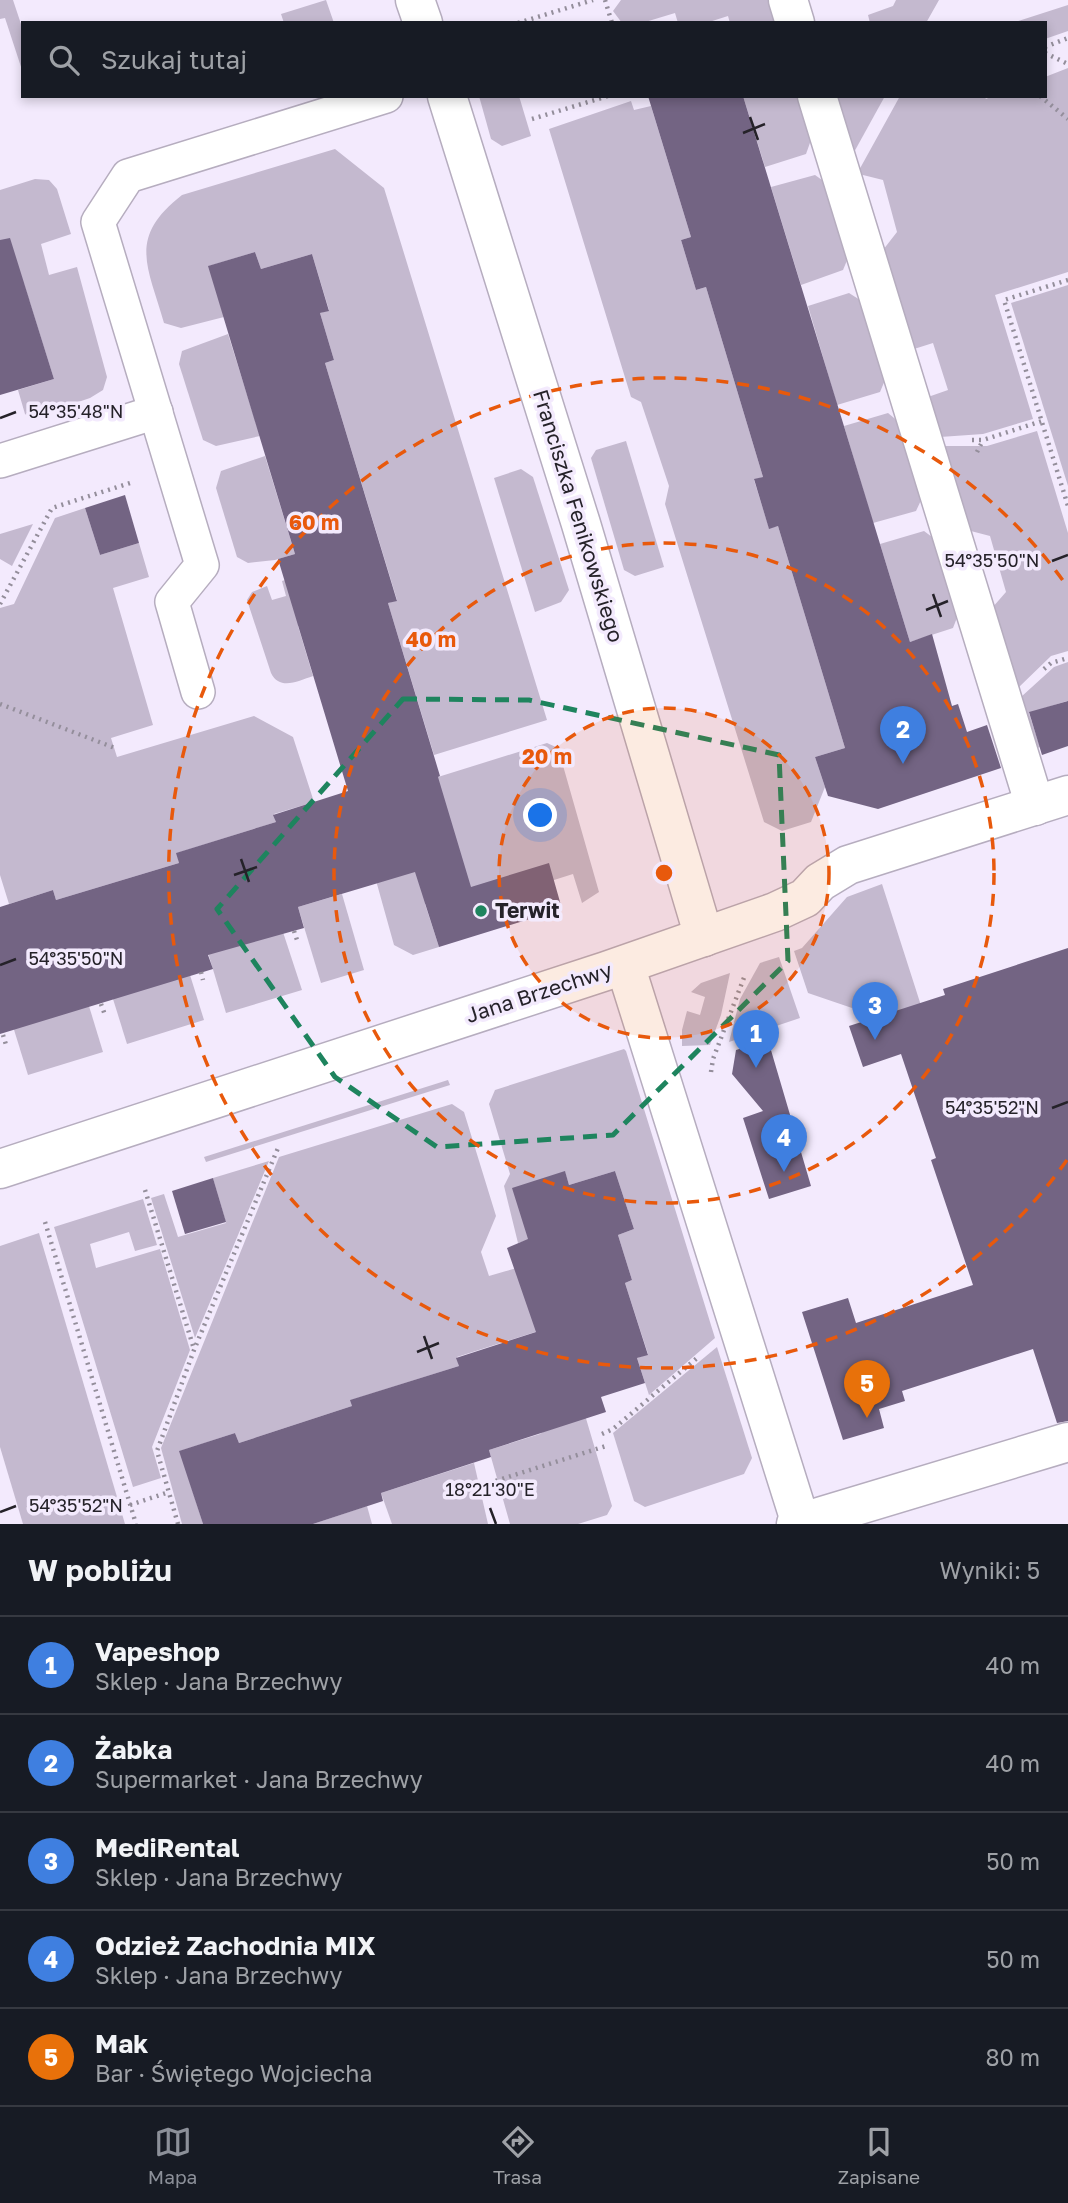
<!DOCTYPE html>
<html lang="pl">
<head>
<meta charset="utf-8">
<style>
  body { margin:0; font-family:"Golos Text",sans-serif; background:#242831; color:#f1f3f6 }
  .you { position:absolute; left:541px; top:816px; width:24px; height:24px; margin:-18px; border:5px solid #fff; border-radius:50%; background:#1a73e8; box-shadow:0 0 0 10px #1a73e833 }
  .badge { display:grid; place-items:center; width:46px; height:46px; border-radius:50%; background:#8c9099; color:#fff; font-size:23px; font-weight:700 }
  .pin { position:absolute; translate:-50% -58px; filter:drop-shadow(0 2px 4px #0008) }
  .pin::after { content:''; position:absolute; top:37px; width:24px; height:21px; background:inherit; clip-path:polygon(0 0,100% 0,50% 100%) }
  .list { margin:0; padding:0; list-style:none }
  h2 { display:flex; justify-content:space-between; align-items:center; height:91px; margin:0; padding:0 28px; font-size:30px }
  h2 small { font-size:23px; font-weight:400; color:#9ea1a6 }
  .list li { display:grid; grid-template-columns:46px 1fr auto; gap:21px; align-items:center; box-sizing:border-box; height:98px; padding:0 28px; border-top:2px solid #363941 }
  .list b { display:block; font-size:26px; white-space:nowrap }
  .list p { margin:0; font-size:23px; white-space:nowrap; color:#9ea1a6 }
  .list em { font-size:23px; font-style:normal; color:#9ea1a6 }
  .icon { flex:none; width:38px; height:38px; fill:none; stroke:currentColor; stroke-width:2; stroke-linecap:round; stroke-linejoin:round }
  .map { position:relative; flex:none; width:1068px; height:1524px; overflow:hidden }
  .search { position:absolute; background:#171b24; box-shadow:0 4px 10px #0003; left:21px; right:21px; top:21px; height:77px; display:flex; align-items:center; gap:18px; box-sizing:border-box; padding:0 24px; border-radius:0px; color:#9ea1a6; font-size:26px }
  .sheet { height:581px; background:#171b24 }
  nav { display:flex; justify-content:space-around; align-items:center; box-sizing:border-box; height:98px; border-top:2px solid #363941; background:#171b24; font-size:19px; color:#9ea1a6 }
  nav a { display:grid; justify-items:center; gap:4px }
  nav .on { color:#8c9099 }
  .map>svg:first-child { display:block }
  .green { fill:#c4b9cf }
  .building { fill:#736483 }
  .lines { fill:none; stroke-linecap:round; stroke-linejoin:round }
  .service-casing { stroke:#b6adbf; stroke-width:36 }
  .minor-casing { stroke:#b6adbf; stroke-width:41 }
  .path { stroke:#948e9b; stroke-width:4.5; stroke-dasharray:2 5; stroke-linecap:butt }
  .service { stroke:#fff; stroke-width:33 }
  .minor { stroke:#fff; stroke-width:38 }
  .marked { fill:none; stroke:#1e845e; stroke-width:5; stroke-dasharray:14 9; stroke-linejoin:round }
  .ticks { fill:none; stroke:#252229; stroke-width:2.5 }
  .ring { fill:none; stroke:#e8590c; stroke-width:3.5; stroke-dasharray:12 9 }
  .poi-dot { fill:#1e845e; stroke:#f3eafd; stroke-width:2.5 }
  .labels { text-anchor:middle; stroke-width:7; stroke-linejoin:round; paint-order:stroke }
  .street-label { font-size:21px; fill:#252229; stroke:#f3eafd }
  .poi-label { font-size:21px; font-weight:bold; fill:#252229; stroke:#f3eafd; text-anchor:start }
  .ticks-label { font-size:18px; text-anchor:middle; fill:#252229; stroke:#f3eafd; stroke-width:7; stroke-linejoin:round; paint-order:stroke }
  .centre { fill:#e8590c; stroke:#f3eafd; stroke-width:3.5 }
  .ring-label { font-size:21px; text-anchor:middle; font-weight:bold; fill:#e8590c; stroke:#f3eafd; stroke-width:7; stroke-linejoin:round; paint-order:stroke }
</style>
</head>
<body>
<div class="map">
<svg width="1068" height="1524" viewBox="0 0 1068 1524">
  <rect width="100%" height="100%" fill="#f3eafd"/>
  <g class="green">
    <path d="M 0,0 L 13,0 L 23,30 L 23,73 L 5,18 L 0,19 Z"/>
    <path d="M 326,0 L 334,23 L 284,23 L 281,14 Z"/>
    <path d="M 621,0 L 769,0 L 776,23 L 730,23 L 728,16 L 706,23 L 678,23 L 675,13 L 642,23 L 622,23 L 613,11 Z"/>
    <path d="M 896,0 L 939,0 L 926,23 L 870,23 L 868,15 L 893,6 Z"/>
    <path d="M 1068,5 L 1068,31 L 1045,39 L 1045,23 L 1012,23 Z"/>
    <path d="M 1068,68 L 1068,272 L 995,295 L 1033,419 L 983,434 L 940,437 L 928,397 L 948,390 L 933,343 L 914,349 L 883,250 L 897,232 L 883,180 L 859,174 L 858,172 L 900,96 L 984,96 L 986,99 L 993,96 L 1045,96 L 1045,77 Z"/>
    <path d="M 479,96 L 519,96 L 531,136 L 502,146 L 491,139 Z"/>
    <path d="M 743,96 L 798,96 L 811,140 L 806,154 L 765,167 Z"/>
    <path d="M 835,96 L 885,96 L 853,154 Z"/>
    <path d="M 631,101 L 634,110 L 651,106 L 691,237 L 681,240 L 696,290 L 706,287 L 763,477 L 754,480 L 769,528 L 778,526 L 845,748 L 815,757 L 825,787 L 811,822 L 782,831 L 764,822 L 665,504 L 669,486 L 641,402 L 631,397 L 549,129 Z"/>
    <path d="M 335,149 L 384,188 L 547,720 L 434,755 L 388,603 L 397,600 L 325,363 L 334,360 L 320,313 L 329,310 L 312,254 L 261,269 L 255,252 L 209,266 L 224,317 L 181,328 L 164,323 C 148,266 127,238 182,195 Z"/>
    <path d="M 815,175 L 822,180 L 848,258 L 843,270 L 801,285 L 771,187 Z"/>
    <path d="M 35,179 L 49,180 L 57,189 L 71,234 L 41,244 L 49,275 L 77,267 L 107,377 L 103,390 L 90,398 L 31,418 L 25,414 L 18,390 L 54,379 L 24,284 L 0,291 L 0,190 Z"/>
    <path d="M 1068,285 L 1068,486 L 1011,303 Z"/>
    <path d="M 849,293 L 860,300 L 885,380 L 880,392 L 837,405 L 808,306 Z"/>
    <path d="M 228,334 L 260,436 L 216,446 L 203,440 L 179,364 L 182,351 Z"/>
    <path d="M 888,413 L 900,423 L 923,496 L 916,511 L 873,523 L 844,426 Z"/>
    <path d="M 1037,431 L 1068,533 L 1068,651 L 1051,656 L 1017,689 L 992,608 L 1006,592 L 990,536 L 967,530 L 943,446 L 987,446 Z"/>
    <path d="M 626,441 L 664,567 L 635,576 L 624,570 L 591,458 L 596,450 Z"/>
    <path d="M 265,456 L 295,554 L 275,560 L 248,563 L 237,557 L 216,488 L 221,471 Z"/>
    <path d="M 521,469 L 533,477 L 569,590 L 561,602 L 535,612 L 494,478 Z"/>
    <path d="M 85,508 L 100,555 L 139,543 L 149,577 L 113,588 L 153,725 L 111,738 L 117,757 L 254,716 L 293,737 L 314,802 L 274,814 L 276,822 L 177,853 L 179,863 L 56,900 L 53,890 L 9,904 L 0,875 L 0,608 L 14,604 L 55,518 Z"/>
    <path d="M 33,524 L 12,566 L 0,559 L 0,534 Z"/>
    <path d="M 924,531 L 936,540 L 958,615 L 953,628 L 910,642 L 880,544 Z"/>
    <path d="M 298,576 L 298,626 L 313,676 C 298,681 280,691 271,673 L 247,600 L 252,592 L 267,586 L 272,600 L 286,596 L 282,581 Z"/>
    <path d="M 1068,662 L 1068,704 L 1067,701 L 1029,713 L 1040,747 L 1037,748 L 1021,697 L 1054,667 Z"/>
    <path d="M 547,743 L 558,748 L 599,892 L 582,903 L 573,874 L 554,880 L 425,904 L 439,947 L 413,955 L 394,945 L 370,859 L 438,777 Z"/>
    <path d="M 882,884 L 925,1018 L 871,1019 L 865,1004 L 852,1008 L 808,993 L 794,951 L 802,948 L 847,897 Z"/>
    <path d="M 342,894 L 364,970 L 321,983 L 298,907 Z"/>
    <path d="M 280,923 L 302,990 L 226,1013 L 206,946 Z"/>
    <path d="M 779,957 L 800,1018 L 729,1042 L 740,999 L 760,963 Z"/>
    <path d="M 186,962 L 204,1020 L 127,1044 L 109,986 Z"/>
    <path d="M 730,973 L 721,1015 L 710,1045 L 682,1046 L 682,1030 L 687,1011 L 700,1015 L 705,997 L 691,992 L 701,983 Z"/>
    <path d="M 82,983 L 103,1052 L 28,1075 L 7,1007 Z"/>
    <path d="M 624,1049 L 626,1051 L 715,1338 L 649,1395 L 637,1358 L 648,1354 L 625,1283 L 632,1280 L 618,1235 L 634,1229 L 615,1171 L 569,1185 L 565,1172 L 529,1240 L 518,1243 L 504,1186 L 510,1174 L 489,1104 L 495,1090 Z"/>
    <path d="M 448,1080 L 450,1085 L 206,1162 L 204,1157 Z"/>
    <path d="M 452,1104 L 464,1112 L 496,1216 L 481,1252 L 489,1276 L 537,1262 L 557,1325 L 457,1357 L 459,1366 L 351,1400 L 352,1406 L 239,1443 L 235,1433 L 180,1451 L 203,1524 L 182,1524 L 161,1448 L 279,1157 Z"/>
    <path d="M 269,1161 L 195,1338 L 151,1198 L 164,1194 L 178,1237 L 226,1223 L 213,1178 Z"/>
    <path d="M 143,1199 L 157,1245 L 135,1251 L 129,1232 L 90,1244 L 96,1268 L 160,1249 L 190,1350 L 152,1447 L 161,1478 L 133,1487 L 54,1227 Z"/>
    <path d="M 39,1233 L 125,1524 L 23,1524 L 0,1447 L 0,1246 Z"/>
    <path d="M 717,1347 L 752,1458 L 744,1474 L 645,1507 L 634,1501 L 613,1433 Z"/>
    <path d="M 582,1405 L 612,1506 L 607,1515 L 578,1524 L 510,1524 L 489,1450 L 540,1434 Z"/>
    <path d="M 474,1463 L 488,1524 L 392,1524 L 381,1493 Z"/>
    <path d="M 367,1506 L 372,1524 L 313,1524 Z"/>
  </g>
  <g class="building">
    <path d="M 648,96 L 743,96 L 910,642 L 932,634 L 952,706 L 958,704 L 967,732 L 987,725 L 1001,768 L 878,809 L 828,796 L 815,757 L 845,748 L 778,526 L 769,529 L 754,479 L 763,477 L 706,287 L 696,290 L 681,240 L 691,237 Z"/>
    <path d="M 10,238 L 54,379 L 0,395 L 0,240 Z"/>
    <path d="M 255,252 L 261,269 L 312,254 L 329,311 L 320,313 L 334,360 L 325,363 L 397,601 L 388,603 L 440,776 L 438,777 L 471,887 L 549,863 L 562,909 L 439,947 L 415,872 L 298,907 L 304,928 L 208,955 L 213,969 L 0,1034 L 0,907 L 53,890 L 56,900 L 179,863 L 176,853 L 276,822 L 273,815 L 348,791 L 278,559 L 295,554 L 208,266 Z"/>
    <path d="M 125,495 L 139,543 L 100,555 L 85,508 Z"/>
    <path d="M 1068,701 L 1068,746 L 1042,755 L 1029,712 Z"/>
    <path d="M 1068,948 L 1068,1421 L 1057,1423 L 1033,1349 L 902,1391 L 905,1401 L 879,1409 L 884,1428 L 843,1440 L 802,1312 L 848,1298 L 856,1323 L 973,1285 L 931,1160 L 936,1158 L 901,1054 L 863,1067 L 849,1026 L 945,995 L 943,989 Z"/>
    <path d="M 768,1040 L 811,1186 L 769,1199 L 743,1118 L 763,1111 L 732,1074 L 736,1050 Z"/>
    <path d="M 565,1171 L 569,1185 L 615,1171 L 634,1229 L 618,1235 L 632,1280 L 625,1283 L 648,1355 L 637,1358 L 645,1383 L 601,1397 L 606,1412 L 489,1450 L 491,1457 L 381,1493 L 383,1501 L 313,1524 L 203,1524 L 179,1451 L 235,1433 L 239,1443 L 352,1406 L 350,1400 L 459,1366 L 456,1358 L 536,1332 L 507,1248 L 528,1239 L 512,1188 Z"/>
    <path d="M 213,1178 L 226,1222 L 185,1234 L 172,1191 Z"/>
  </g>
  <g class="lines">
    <defs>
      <g id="service">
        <path d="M 0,461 L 156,412"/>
        <path d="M 198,692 L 172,602 L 202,565 L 98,222 L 128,176 L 386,96"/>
      </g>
      <g id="minor">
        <path d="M 415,0 L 423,23"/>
        <path d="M 788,0 L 795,23"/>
        <path d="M 447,96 L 581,524 L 704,937"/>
        <path d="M 817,96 L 1035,806"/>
        <path d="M 625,965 L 801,1524"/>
        <path d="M 0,1169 L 606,971 L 775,912 L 805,898 L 820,882 L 848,865 L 1068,795"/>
        <path d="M 796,1524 L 1068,1442"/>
      </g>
    </defs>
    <use href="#service" class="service-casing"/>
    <use href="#minor" class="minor-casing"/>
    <g class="path">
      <path d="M 605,0 L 612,23"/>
      <path d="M 518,23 L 593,0"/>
      <path d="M 1045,47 L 1068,38"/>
      <path d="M 1045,53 L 1068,64"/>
      <path d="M 1040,96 L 1068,119"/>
      <path d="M 532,119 L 608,96"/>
      <path d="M 1068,280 L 1004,300 L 1068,506"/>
      <path d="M 972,440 L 983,440 L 1042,421"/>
      <path d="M 977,452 L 983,440"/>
      <path d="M 0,604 L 52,508 L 130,483"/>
      <path d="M 1044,669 L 1051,663 L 1068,658"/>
      <path d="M 0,704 L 115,748"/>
      <path d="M 294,931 L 297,940"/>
      <path d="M 201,972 L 203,980"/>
      <path d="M 101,1004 L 105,1015"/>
      <path d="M 3,1035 L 7,1048"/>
      <path d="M 711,1072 L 713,1059 L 745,975"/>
      <path d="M 145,1190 L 194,1349"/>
      <path d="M 45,1222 L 136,1524"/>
      <path d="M 602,1434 L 613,1429 L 697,1358"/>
      <path d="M 489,1483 L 606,1446"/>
      <path d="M 130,1505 L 169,1492"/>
      <path d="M 178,1524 L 157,1451 L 194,1350 L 278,1148"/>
    </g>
    <use href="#service" class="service"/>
    <use href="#minor" class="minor"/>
  </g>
  <path class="marked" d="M 403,699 L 529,700 L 779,755 L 788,961 L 613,1135 L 437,1147 L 335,1077 L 217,909 Z"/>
  <path class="ticks" d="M 750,117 L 758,140M 743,133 L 765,124M 0,418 L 16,412M 1052,561 L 1068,555M 933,594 L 941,617M 926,610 L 948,601M 241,859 L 249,882M 234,875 L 257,867M 0,965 L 16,959M 1052,1108 L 1068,1102M 424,1336 L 432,1359M 417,1352 L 439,1343M 490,1508 L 496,1524M 0,1512 L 16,1506"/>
  <circle cx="664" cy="873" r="165" fill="#e8590c" fill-opacity=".12"/>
  <g class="ring">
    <circle cx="664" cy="873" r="165"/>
    <circle cx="664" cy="873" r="330"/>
    <path d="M1067 1160A495 495 0 1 1 1067 586"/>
  </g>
  <circle class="poi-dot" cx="481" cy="911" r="7"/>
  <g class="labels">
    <g class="street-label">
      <text transform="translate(578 516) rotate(73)" y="7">Franciszka Fenikowskiego</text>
      <text transform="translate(539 993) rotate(-18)" y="7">Jana Brzechwy</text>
    </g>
    <g class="poi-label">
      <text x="495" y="918">Terwit</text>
    </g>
  </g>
  <g class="ticks-label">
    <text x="76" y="418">54°35'48"N</text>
    <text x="992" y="567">54°35'50"N</text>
    <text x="76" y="965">54°35'50"N</text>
    <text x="992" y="1114">54°35'52"N</text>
    <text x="490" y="1496">18°21'30"E</text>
    <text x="76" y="1512">54°35'52"N</text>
  </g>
  <circle cx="664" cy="873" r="10" class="centre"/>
  <g class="ring-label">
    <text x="314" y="530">60 m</text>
    <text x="431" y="647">40 m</text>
    <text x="547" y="764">20 m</text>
  </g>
</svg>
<div class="you"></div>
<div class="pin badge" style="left:756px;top:1068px;background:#3f7fe0">1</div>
<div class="pin badge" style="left:903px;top:764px;background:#3f7fe0">2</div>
<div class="pin badge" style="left:875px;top:1040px;background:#3f7fe0">3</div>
<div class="pin badge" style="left:784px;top:1172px;background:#3f7fe0">4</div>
<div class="pin badge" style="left:867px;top:1418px;background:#e8710a">5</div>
<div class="search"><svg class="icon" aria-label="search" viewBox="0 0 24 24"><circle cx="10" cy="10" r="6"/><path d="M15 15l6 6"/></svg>Szukaj tutaj</div>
</div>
<section class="sheet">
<h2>W pobliżu<small>Wyniki: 5</small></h2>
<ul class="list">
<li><span class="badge" style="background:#3f7fe0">1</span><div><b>Vapeshop</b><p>Sklep · Jana Brzechwy</p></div><em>40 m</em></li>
<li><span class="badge" style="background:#3f7fe0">2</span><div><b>Żabka</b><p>Supermarket · Jana Brzechwy</p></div><em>40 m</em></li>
<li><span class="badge" style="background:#3f7fe0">3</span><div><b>MediRental</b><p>Sklep · Jana Brzechwy</p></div><em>50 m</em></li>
<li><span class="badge" style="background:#3f7fe0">4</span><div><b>Odzież Zachodnia MIX</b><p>Sklep · Jana Brzechwy</p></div><em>50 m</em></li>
<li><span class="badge" style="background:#e8710a">5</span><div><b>Mak</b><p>Bar · Świętego Wojciecha</p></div><em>80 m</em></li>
</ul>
</section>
<nav>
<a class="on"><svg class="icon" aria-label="map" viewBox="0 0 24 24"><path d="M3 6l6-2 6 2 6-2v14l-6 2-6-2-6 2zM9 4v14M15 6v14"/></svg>Mapa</a>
<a><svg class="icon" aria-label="directions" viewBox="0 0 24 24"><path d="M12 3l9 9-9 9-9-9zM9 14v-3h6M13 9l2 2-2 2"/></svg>Trasa</a>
<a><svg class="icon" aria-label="saved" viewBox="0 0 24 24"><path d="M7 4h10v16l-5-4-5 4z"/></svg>Zapisane</a>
</nav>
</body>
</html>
